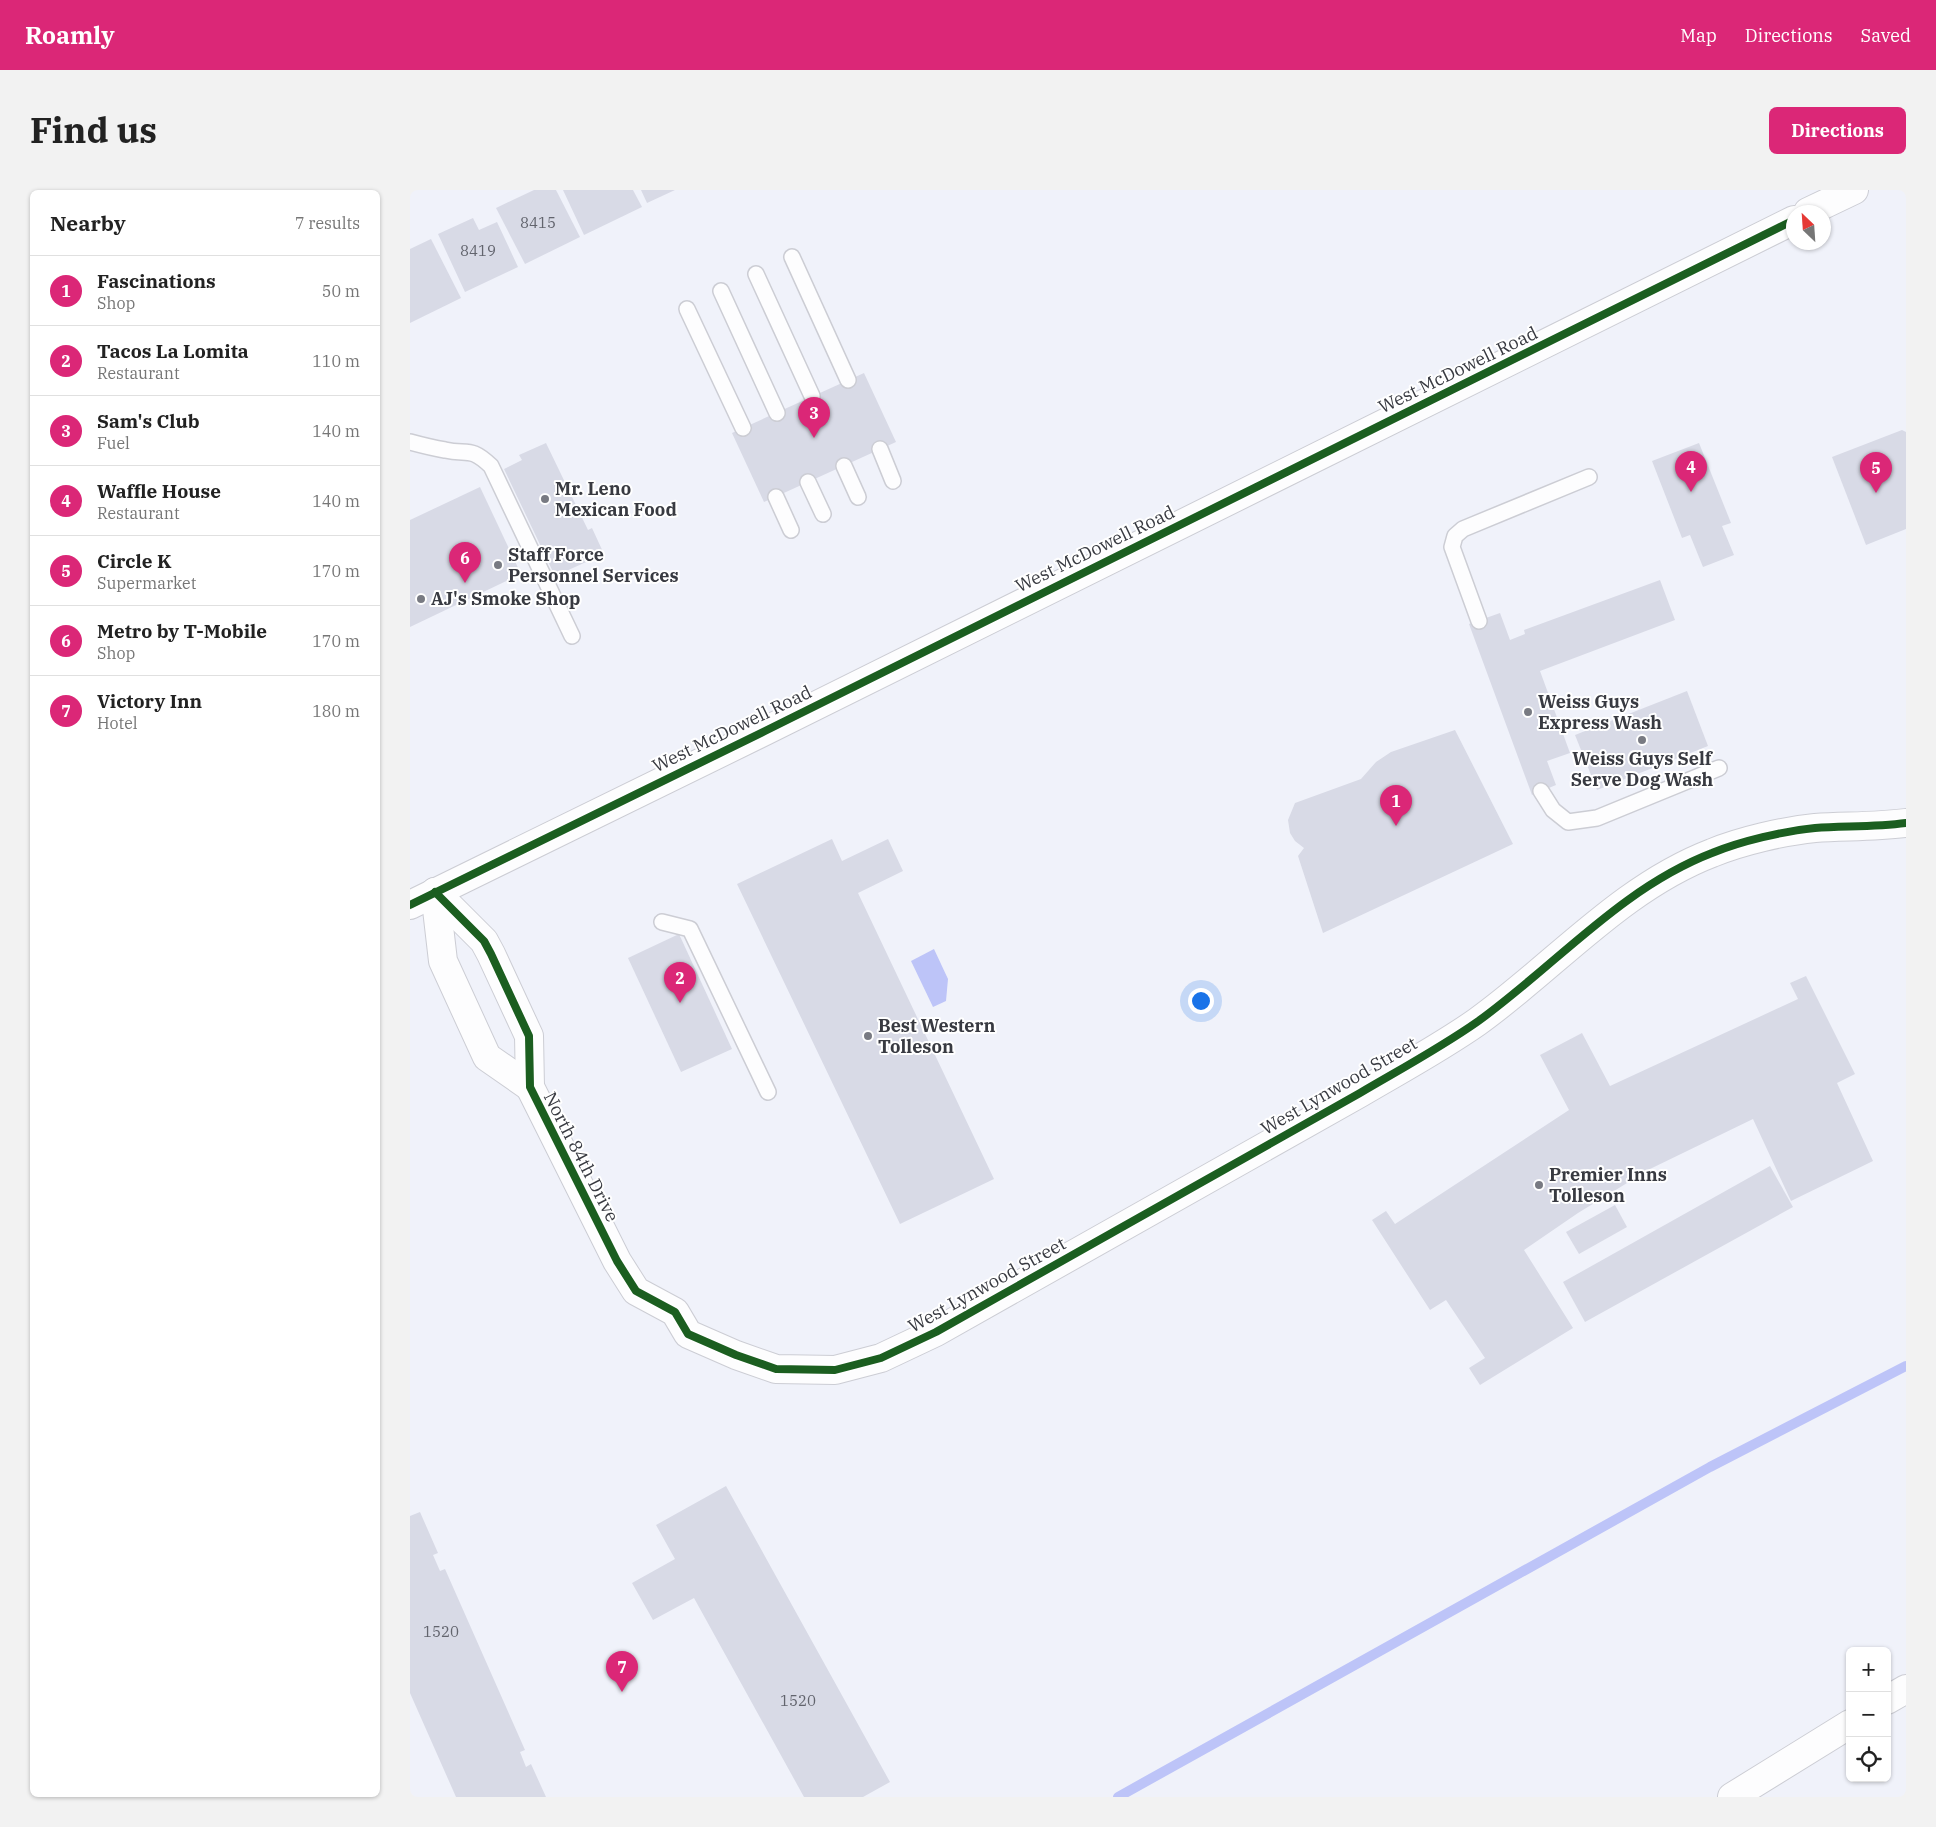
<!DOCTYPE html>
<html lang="en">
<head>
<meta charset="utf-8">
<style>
  body { margin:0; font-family:"IBM Plex Serif",serif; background:#f2f2f2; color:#222 }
  .controls { position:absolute; right:15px; bottom:15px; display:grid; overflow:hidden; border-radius:8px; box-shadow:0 1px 4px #0004 }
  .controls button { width:45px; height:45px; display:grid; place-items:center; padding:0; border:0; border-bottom:1px solid #e0e0e0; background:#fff; color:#222; font:25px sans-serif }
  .compass { position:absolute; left:1376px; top:15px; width:45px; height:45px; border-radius:50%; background:#fff; box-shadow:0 1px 4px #0004; rotate:335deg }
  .you { position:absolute; left:790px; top:810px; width:18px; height:18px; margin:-12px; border:4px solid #fff; border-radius:50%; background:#1a73e8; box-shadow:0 0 0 8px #1a73e833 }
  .badge { display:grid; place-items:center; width:32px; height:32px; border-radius:50%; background:#db2777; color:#fff; font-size:16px; font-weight:700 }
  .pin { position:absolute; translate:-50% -41px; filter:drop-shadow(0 1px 2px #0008) }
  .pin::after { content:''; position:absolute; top:26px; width:18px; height:15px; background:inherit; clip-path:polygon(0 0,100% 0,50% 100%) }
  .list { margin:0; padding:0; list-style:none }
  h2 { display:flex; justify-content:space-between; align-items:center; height:65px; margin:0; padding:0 20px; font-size:21px }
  h2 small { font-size:16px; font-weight:400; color:#767676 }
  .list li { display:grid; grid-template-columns:32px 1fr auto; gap:15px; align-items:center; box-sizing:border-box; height:70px; padding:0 20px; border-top:1px solid #e0e0e0 }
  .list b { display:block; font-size:19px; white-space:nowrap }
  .list p { margin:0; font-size:16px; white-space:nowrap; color:#767676 }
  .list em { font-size:16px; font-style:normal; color:#767676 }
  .icon { flex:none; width:28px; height:28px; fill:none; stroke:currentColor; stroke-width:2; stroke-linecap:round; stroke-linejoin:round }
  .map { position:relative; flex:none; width:1496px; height:1607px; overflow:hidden; border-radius:8px }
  header { display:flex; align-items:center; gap:30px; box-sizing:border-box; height:70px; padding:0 25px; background:#db2777; color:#fff }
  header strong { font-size:24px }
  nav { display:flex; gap:28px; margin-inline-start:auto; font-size:18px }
  .intro { display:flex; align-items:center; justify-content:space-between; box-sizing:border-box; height:120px; padding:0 30px }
  h1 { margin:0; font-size:35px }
  .button { padding:12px 22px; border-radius:8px; background:#db2777; color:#fff; font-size:18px; font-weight:700 }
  main { display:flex; gap:30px; padding:0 30px }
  aside { flex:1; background:#fff; border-radius:8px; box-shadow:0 1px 4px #0004 }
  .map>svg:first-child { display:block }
  .water { fill:#bdc4f8 }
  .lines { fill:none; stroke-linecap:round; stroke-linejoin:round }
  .stream { stroke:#bdc4f8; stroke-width:10 }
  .building { fill:#d8dae6 }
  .lane-casing { stroke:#cccdd4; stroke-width:18 }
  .street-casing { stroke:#cccdd4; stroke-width:30 }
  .primary-casing { stroke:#cccdd4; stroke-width:30 }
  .highway-casing { stroke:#cccdd4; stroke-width:30 }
  .lane { stroke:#fdfdfe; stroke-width:15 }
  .street { stroke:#fdfdfe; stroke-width:28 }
  .primary { stroke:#fdfdfe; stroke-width:28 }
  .highway { stroke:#fdfdfe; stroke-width:28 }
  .cycleway-casing { stroke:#fff; stroke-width:11 }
  .cycleway { stroke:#1b5e20; stroke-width:8 }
  .poi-dot { fill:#787a82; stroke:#fff; stroke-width:2 }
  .labels { text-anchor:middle; stroke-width:4; stroke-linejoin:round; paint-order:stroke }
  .number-label { font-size:15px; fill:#62646d }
  .street-label { font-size:18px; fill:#383a41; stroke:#fff }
  .poi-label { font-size:18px; font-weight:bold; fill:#383a41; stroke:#fff; text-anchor:start }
</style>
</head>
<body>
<header>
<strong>Roamly</strong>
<nav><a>Map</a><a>Directions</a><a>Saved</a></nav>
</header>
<div class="intro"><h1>Find us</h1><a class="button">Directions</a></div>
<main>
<aside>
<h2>Nearby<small>7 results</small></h2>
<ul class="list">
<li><span class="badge">1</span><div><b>Fascinations</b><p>Shop</p></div><em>50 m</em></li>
<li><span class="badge">2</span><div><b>Tacos La Lomita</b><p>Restaurant</p></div><em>110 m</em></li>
<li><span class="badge">3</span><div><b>Sam's Club</b><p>Fuel</p></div><em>140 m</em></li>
<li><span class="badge">4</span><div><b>Waffle House</b><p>Restaurant</p></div><em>140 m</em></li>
<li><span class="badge">5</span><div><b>Circle K</b><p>Supermarket</p></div><em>170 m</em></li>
<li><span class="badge">6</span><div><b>Metro by T-Mobile</b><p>Shop</p></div><em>170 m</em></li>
<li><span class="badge">7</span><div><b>Victory Inn</b><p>Hotel</p></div><em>180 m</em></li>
</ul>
</aside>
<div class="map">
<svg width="1496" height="1607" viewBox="0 0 1496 1607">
  <rect width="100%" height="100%" fill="#f0f2fa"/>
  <path class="water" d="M 524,759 L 538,789 L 536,811 L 523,817 L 501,771 Z"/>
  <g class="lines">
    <path class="stream" d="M 708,1607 L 1300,1277 L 1496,1176"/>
  </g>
  <g class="building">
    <path d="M 124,0 L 146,0 L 170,47 L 115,74 L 86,18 Z"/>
    <path d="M 153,0 L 223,0 L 232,17 L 174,45 Z"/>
    <path d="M 231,0 L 265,0 L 237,13 Z"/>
    <path d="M 63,28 L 69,40 L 87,32 L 108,77 L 55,102 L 28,44 Z"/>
    <path d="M 21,49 L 51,108 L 0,133 L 0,59 Z"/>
    <path d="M 454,183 L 486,252 L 354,312 L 322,243 Z"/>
    <path d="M 1492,240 L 1496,242 L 1496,339 L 1456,355 L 1422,267 Z"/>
    <path d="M 136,253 L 178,340 L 182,338 L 194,364 L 145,386 L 94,279 L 112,270 L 109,265 Z"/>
    <path d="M 1289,253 L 1321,333 L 1312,336 L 1324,365 L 1293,377 L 1280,345 L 1272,348 L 1242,271 Z"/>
    <path d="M 70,297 L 111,384 L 0,437 L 0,330 Z"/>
    <path d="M 1250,390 L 1265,430 L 1130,481 L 1160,563 L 1137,571 L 1146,595 L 1122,605 L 1059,434 L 1090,423 L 1100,450 L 1115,444 L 1114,440 Z"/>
    <path d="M 1277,501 L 1298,556 L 1187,600 L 1165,545 Z"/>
    <path d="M 1045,540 L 1103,654 L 913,743 L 888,666 L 894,658 L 885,651 L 880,643 L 878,630 L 885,613 L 951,589 L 966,572 L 981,562 Z"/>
    <path d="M 422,649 L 432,671 L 478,649 L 493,681 L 448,703 L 584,989 L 490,1034 L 327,694 Z"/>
    <path d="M 269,744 L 322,859 L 271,882 L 218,768 Z"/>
    <path d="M 1396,786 L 1445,884 L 1427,893 L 1463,971 L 1381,1011 L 1343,929 L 1240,979 L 1168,1023 L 1114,1060 L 1163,1138 L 1070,1195 L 1059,1178 L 1075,1168 L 1036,1110 L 1020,1120 L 962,1030 L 976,1021 L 985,1034 L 1159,920 L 1130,865 L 1172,843 L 1200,896 L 1388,809 L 1380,793 Z"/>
    <path d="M 1360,976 L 1383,1017 L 1175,1132 L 1153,1092 Z"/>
    <path d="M 1205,1015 L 1217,1037 L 1169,1064 L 1156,1042 Z"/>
    <path d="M 316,1296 L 480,1592 L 453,1607 L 394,1607 L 284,1408 L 243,1430 L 222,1393 L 265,1369 L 246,1335 Z"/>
    <path d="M 10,1322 L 28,1363 L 23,1365 L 30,1381 L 35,1379 L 115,1560 L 110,1562 L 116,1577 L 121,1574 L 136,1607 L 46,1607 L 0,1503 L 0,1326 Z"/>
  </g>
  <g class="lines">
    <defs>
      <g id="lane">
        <path d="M 382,67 L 438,190"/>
        <path d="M 346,84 L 402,206"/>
        <path d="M 311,101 L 367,223"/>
        <path d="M 277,119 L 333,238"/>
        <path d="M 0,252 C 11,255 23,258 35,260 C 58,265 60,256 81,276 L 162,446"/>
        <path d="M 470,259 L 483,291"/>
        <path d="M 434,276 L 448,307"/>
        <path d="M 398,292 L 413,324"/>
        <path d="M 366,307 L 381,340"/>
        <path d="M 1069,431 L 1042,357 L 1045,346 L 1053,339 L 1179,287"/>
        <path d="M 1131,601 L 1143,620 L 1158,632 L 1187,628 L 1309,578"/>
        <path d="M 252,732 L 280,739 L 358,902"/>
      </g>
      <g id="street">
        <path d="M 25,702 L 74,751 L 81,764 L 119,846 L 120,897 L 207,1071 L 226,1101 L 265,1122 L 278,1144 L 326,1165 L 366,1179 L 425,1180 L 471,1168 L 526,1142 L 950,903 C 989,880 1030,858 1067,832 C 1145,776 1211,698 1302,663 C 1331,651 1374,641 1405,638 C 1435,636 1466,637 1496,633"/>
        <path d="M 25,702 L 33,771 L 77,867 L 120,897"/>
      </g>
      <g id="primary">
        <path d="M 1398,22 L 1444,0"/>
        <path d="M 0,715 L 355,541 L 1384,30"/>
      </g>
      <g id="highway">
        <path d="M 1477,1510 L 1496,1499"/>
        <path d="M 1322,1607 L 1440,1534"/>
      </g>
    </defs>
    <use href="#lane" class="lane-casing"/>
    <use href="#street" class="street-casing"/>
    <use href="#primary" class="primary-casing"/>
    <use href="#highway" class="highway-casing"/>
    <use href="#lane" class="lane"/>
    <use href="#street" class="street"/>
    <use href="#primary" class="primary"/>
    <use href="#highway" class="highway"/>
    <defs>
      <g id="cycleway">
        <path d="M 25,702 L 74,751 L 81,764 L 119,846 L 120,897 L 207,1071 L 226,1101 L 265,1122 L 278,1144 L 326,1165 L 366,1179 L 425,1180 L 471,1168 L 526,1142 L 950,903 C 989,880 1030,858 1067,832 C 1145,776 1211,698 1302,663 C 1331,651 1374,641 1405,638 C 1435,636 1466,637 1496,633"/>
        <path d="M 0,715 L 355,541 L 1384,30"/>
      </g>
    </defs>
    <use href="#cycleway" class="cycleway-casing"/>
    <use href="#cycleway" class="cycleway"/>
  </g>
  <g class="poi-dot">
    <circle cx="135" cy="309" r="5"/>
    <circle cx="88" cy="375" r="5"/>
    <circle cx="11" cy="409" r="5"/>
    <circle cx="1118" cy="522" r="5"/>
    <circle cx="1232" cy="550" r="5"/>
    <circle cx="458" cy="846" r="5"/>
    <circle cx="1129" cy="995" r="5"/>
  </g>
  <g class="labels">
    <g class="number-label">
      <text x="128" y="38">8415</text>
      <text x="68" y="66">8419</text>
      <text x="31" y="1447">1520</text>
      <text x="388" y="1516">1520</text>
    </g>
    <g class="street-label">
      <text transform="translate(1048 180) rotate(-26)" y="6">West McDowell Road</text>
      <text transform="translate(685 359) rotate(-26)" y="6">West McDowell Road</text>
      <text transform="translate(322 539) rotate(-26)" y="6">West McDowell Road</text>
      <text transform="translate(929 896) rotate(-30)" y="6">West Lynwood Street</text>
      <text transform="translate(171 967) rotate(63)" y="6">North 84th Drive</text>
      <text transform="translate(577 1095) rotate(-29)" y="6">West Lynwood Street</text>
    </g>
    <g class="poi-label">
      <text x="145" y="305">Mr. Leno<tspan x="145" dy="21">Mexican Food</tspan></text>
      <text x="98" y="371">Staff Force<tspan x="98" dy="21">Personnel Services</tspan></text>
      <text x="21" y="415">AJ's Smoke Shop</text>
      <text x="1128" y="518">Weiss Guys<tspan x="1128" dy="21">Express Wash</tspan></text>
      <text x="1232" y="575" text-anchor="middle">Weiss Guys Self<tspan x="1232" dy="21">Serve Dog Wash</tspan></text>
      <text x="468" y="842">Best Western<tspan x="468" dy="21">Tolleson</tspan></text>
      <text x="1139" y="991">Premier Inns<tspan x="1139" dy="21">Tolleson</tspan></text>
    </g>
  </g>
</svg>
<div class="controls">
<button>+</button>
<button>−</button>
<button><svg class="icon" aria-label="locate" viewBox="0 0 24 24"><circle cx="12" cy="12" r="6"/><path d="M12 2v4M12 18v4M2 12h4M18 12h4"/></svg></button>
</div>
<svg class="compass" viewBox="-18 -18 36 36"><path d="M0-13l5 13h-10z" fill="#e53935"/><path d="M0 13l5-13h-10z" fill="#767676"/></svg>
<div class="you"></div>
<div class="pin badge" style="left:986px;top:636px">1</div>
<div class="pin badge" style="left:270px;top:813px">2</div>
<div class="pin badge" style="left:404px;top:248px">3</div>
<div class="pin badge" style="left:1281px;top:302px">4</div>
<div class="pin badge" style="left:1466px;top:303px">5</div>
<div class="pin badge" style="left:55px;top:393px">6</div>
<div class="pin badge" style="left:212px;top:1502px">7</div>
</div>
</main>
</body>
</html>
